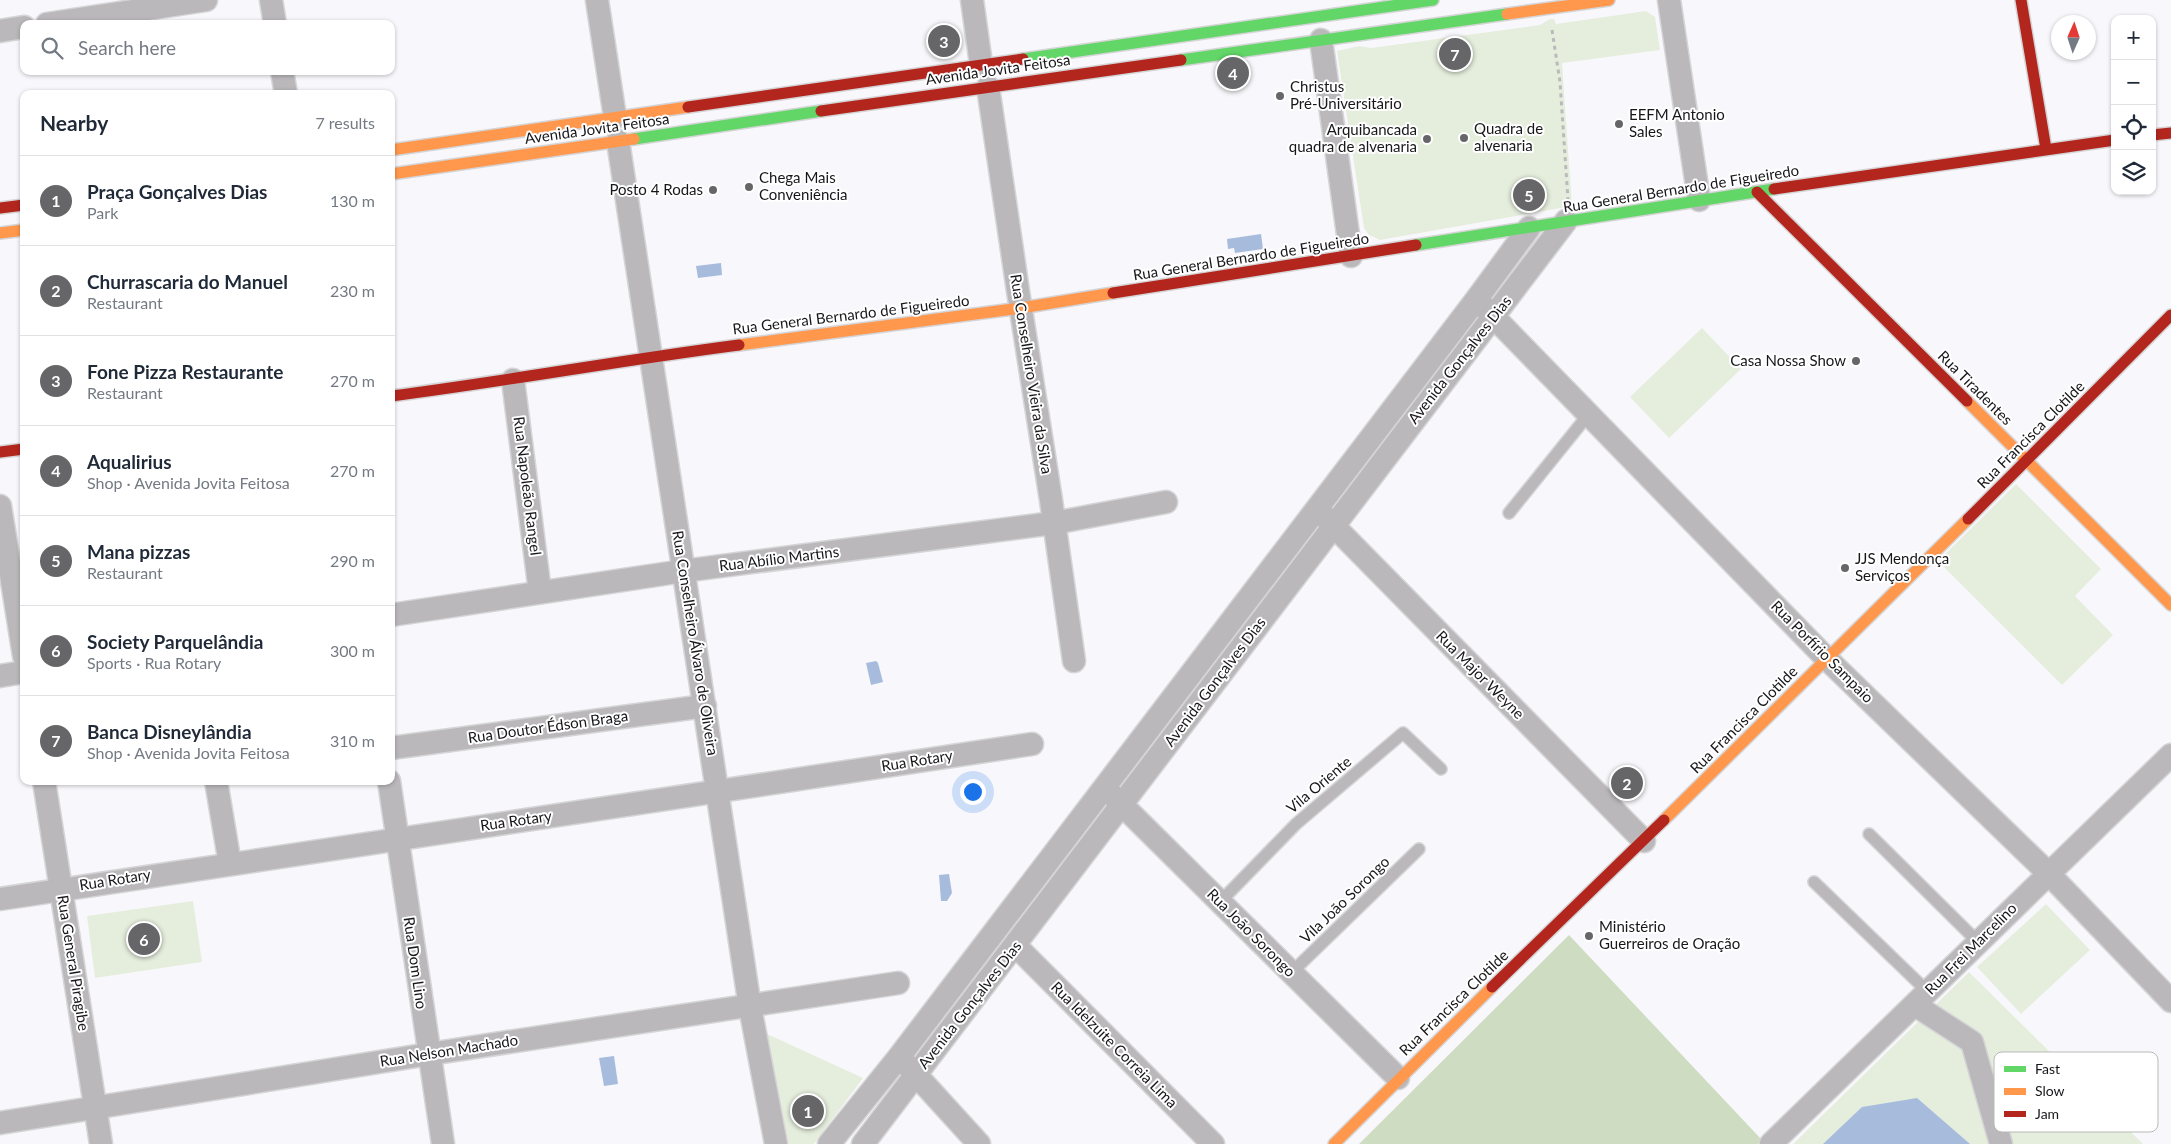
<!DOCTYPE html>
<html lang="en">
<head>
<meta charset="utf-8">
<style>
  body { margin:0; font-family:Lato,sans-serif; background:#f2f2f3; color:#1f2937 }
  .controls { position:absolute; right:15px; top:15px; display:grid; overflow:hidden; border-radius:10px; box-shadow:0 1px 4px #0004 }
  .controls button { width:45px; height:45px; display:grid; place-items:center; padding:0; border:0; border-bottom:1px solid #e0e1e3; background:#fff; color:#1f2937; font:25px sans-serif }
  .compass { position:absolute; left:2051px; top:15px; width:45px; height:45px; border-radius:50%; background:#fff; box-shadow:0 1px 4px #0004; rotate:3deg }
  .you { position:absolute; left:972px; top:791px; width:18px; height:18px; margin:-12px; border:4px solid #fff; border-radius:50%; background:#1a73e8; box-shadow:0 0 0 8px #1a73e833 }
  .badge { display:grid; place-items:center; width:32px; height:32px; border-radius:50%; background:#666669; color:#fff; font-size:16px; font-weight:700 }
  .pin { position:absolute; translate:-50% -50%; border:2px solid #fff; box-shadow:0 1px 5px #0006 }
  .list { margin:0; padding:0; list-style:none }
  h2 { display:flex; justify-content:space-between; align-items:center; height:65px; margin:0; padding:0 20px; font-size:21px }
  h2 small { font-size:16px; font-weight:400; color:#747a83 }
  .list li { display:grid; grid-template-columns:32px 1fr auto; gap:15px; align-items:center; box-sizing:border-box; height:90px; padding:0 20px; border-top:1px solid #e0e1e3 }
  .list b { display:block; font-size:19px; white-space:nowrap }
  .list p { margin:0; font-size:16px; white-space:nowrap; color:#747a83 }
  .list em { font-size:16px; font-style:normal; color:#747a83 }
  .icon { flex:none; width:28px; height:28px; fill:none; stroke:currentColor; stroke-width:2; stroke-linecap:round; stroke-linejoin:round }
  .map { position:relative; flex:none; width:2171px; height:1144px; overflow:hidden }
  .search { position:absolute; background:#fff; box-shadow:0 1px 4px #0004; left:20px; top:20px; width:375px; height:55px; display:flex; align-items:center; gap:12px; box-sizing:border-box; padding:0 18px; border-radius:10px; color:#747a83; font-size:19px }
  .panel { position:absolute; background:#fff; box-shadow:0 1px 4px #0004; left:20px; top:90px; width:375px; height:695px; border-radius:10px }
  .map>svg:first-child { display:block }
  .green { fill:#e5eedd }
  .forest { fill:#cedcc1 }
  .water { fill:#a7bbdd }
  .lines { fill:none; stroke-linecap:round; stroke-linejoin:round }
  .lane-casing { stroke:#d5d5d7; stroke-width:14 }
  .street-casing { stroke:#d5d5d7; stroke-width:25 }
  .fast-casing { stroke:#d5d5d7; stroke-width:14 }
  .slow-casing { stroke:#d5d5d7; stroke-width:14 }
  .jam-casing { stroke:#d5d5d7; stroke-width:14 }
  .path { stroke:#bbbabb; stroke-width:3; stroke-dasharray:4 4; stroke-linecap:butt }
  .lane { stroke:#bab8ba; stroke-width:11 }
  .street { stroke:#bab8ba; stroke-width:22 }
  .fast { stroke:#63d668; stroke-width:11 }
  .slow { stroke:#ff974d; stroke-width:11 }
  .jam { stroke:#b3261e; stroke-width:11 }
  .poi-dot { fill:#666669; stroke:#fff; stroke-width:2 }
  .labels { text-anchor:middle; stroke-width:4; stroke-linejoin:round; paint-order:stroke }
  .street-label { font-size:15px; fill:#17171a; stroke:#fff }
  .poi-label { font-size:15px; fill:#17171a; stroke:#fff; text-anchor:start }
  .key { fill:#fff; stroke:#b9b9ba; stroke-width:1 }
  .key-label { font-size:14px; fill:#17171a }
</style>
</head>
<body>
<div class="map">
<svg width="2171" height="1144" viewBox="0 0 2171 1144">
  <rect width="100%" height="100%" fill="#f8f8fc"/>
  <g class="green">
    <path d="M 1646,11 L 1655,17 L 1660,50 L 1562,63 L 1572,206 L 1380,240 L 1369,235 L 1364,228 L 1337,51 L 1359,46 L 1371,48 L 1540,25 L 1550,19 L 1554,19 L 1556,24 Z"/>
    <path d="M 1702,328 L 1741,369 L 1669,438 L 1630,397 Z"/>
    <path d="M 2016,484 L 2101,569 L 2075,596 L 2113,635 L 2062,685 L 1938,561 Z"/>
    <path d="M 193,901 L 202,962 L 95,978 L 87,916 Z"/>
    <path d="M 2046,904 L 2090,950 L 2021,1014 L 1977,967 Z"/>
    <path d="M 1969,972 L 2143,1144 L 1793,1144 Z"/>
    <path d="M 765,1033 L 863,1078 L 814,1144 L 782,1144 Z"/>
  </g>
  <path class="forest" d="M 1569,935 L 1762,1140 L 1758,1144 L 1359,1144 Z"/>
  <g class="water">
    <path d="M 1261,234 L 1263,249 L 1235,253 L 1234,248 L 1228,249 L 1227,239 Z"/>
    <path d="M 721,263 L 722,275 L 698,278 L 696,266 Z"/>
    <path d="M 876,661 L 878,663 L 883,682 L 871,685 L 866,663 Z"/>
    <path d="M 949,874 L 952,893 L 947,901 L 941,901 L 939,875 Z"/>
    <path d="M 614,1056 L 618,1084 L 604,1086 L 599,1058 Z"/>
    <path d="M 1917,1098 L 1970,1144 L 1823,1144 L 1862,1107 Z"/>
  </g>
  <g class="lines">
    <defs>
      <g id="lane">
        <path d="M 1509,513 L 1588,415"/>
        <path d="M 1869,834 L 1977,941"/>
        <path d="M 1814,882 L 1928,992"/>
        <path d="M 1220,902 L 1296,824 L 1403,733 L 1441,769"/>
        <path d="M 1291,973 L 1419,849"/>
      </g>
      <g id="street">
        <path d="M 271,0 L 275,24"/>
        <path d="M 597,0 L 615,117"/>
        <path d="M 972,0 L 981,64"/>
        <path d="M 1669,0 L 1699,200"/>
        <path d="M 47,24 L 206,0"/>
        <path d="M 0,31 L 24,27"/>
        <path d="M 1321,40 L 1351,256"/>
        <path d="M 282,71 L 286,94"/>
        <path d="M 988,87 L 1018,291 L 1051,500 L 1074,661"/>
        <path d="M 618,141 L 750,1007 L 776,1144"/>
        <path d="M 1484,307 L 1827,659 L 2048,873 L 2171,1001"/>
        <path d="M 513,380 L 540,592"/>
        <path d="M 0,506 L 24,656"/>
        <path d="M 1323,515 L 1644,841"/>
        <path d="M 391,615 L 683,571 L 1054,523 L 1166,502"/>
        <path d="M 0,676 L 24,672"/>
        <path d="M 391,748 L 705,706"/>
        <path d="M 44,781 L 101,1144"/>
        <path d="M 216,781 L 230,864"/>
        <path d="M 389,781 L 443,1144"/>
        <path d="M 1112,795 L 1398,1078"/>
        <path d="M 0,899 L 1032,744"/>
        <path d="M 1016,946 L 1213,1144"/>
        <path d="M 1915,1005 L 1972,1042 L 2001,1144"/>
        <path d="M 907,1065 L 979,1144"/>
        <path d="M 0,1123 L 429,1054 L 898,983"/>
        <path d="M 829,1144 L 899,1057 L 1476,300 L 1529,228"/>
        <path d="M 863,1144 L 1566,221"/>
        <path d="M 1771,1144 C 1905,1015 2037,884 2171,755"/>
      </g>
      <g id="fast">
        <path d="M 1023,59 L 1433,0"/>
        <path d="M 1181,60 L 1507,14"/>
        <path d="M 634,139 L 821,111"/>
        <path d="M 1416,245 L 1774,189"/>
      </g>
      <g id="slow">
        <path d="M 1507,14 L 1609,0"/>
        <path d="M 391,150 L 688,107"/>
        <path d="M 391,174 L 634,139"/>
        <path d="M 0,233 L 24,230"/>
        <path d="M 739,345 L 1021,308 L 1113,293"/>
        <path d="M 1967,401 L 2171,605"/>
        <path d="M 1664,820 L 1968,519"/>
        <path d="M 1334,1144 L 1492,987"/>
      </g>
      <g id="jam">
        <path d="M 2021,0 L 2046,149"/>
        <path d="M 688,107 L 1023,59"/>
        <path d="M 821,111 L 1181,60"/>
        <path d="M 2152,135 L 2171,133"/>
        <path d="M 1774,189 L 2115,140"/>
        <path d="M 1757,192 L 1967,401"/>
        <path d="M 0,208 L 24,205"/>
        <path d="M 1113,293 L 1416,245"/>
        <path d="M 391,396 C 507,381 623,360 739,345"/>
        <path d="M 0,452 L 24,449"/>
        <path d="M 1968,519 L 2171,315"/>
        <path d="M 1492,987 L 1664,820"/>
      </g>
    </defs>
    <use href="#lane" class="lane-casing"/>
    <use href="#street" class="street-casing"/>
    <use href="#fast" class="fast-casing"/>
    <use href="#slow" class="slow-casing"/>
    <use href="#jam" class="jam-casing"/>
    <path class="path" d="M 1552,30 L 1560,82 L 1568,200"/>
    <use href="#lane" class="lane"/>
    <use href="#street" class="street"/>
    <use href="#fast" class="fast"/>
    <use href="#slow" class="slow"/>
    <use href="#jam" class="jam"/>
  </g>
  <g class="poi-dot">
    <circle cx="1280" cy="96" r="5"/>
    <circle cx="1619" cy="124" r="5"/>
    <circle cx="1464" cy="138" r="5"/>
    <circle cx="1427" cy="139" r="5"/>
    <circle cx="749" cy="187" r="5"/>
    <circle cx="713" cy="190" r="5"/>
    <circle cx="1856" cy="361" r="5"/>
    <circle cx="1845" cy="568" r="5"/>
    <circle cx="1589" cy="936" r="5"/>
  </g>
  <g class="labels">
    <g class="street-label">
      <text transform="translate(998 70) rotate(-8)" y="5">Avenida Jovita Feitosa</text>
      <text transform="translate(597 129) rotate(-8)" y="5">Avenida Jovita Feitosa</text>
      <text transform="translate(1681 189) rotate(-9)" y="5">Rua General Bernardo de Figueiredo</text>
      <text transform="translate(1251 257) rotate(-9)" y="5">Rua General Bernardo de Figueiredo</text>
      <text transform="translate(851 315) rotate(-7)" y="5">Rua General Bernardo de Figueiredo</text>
      <text transform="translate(1460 360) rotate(-52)" y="5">Avenida Gonçalves Dias</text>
      <text transform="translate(1031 374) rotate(81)" y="5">Rua Conselheiro Vieira da Silva</text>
      <text transform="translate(1975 388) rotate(45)" y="5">Rua Tiradentes</text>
      <text transform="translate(2031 435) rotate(-45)" y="5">Rua Francisca Clotilde</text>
      <text transform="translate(527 486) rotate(83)" y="5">Rua Napoleão Rangel</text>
      <text transform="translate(779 559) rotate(-7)" y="5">Rua Abílio Martins</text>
      <text transform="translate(695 643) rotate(81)" y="5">Rua Conselheiro Álvaro de Oliveira</text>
      <text transform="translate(1822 652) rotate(45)" y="5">Rua Porfírio Sampaio</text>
      <text transform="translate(1480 675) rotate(45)" y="5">Rua Major Weyne</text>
      <text transform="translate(1215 682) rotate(-53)" y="5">Avenida Gonçalves Dias</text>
      <text transform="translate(1744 720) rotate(-45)" y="5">Rua Francisca Clotilde</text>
      <text transform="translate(548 727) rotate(-8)" y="5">Rua Doutor Édson Braga</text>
      <text transform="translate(917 761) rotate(-9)" y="5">Rua Rotary</text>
      <text transform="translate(1319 785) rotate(-40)" y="5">Vila Oriente</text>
      <text transform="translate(516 821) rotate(-8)" y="5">Rua Rotary</text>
      <text transform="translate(115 880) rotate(-9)" y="5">Rua Rotary</text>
      <text transform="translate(1345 900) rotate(-44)" y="5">Vila João Sorongo</text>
      <text transform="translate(1251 933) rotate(45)" y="5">Rua João Sorongo</text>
      <text transform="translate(1971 949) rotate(-45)" y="5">Rua Frei Marcelino</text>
      <text transform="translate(73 963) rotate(81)" y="5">Rua General Piragibe</text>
      <text transform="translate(415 963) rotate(82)" y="5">Rua Dom Lino</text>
      <text transform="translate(1454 1003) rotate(-44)" y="5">Rua Francisca Clotilde</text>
      <text transform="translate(970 1005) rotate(-52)" y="5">Avenida Gonçalves Dias</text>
      <text transform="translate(1114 1045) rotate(45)" y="5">Rua Idelzuite Correia Lima</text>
      <text transform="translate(449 1051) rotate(-9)" y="5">Rua Nelson Machado</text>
    </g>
    <g class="poi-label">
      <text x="1290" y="92">Christus<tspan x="1290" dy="17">Pré-Universitário</tspan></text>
      <text x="1629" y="120">EEFM Antonio<tspan x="1629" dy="17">Sales</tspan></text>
      <text x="1474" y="134">Quadra de<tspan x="1474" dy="17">alvenaria</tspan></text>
      <text x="1417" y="135" text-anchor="end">Arquibancada<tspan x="1417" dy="17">quadra de alvenaria</tspan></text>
      <text x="759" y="183">Chega Mais<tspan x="759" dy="17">Conveniência</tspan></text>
      <text x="703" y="195" text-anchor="end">Posto 4 Rodas</text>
      <text x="1846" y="366" text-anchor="end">Casa Nossa Show</text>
      <text x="1855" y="564">JJS Mendonça<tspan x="1855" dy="17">Serviços</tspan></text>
      <text x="1599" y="932">Ministério<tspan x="1599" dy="17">Guerreiros de Oração</tspan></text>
    </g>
  </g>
  <rect x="1994" y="1052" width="164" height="80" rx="8" class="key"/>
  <rect x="2004" y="1066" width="22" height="6" fill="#63d668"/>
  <rect x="2004" y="1088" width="22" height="7" fill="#ff974d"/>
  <rect x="2004" y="1111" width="22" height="6" fill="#b3261e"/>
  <g class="key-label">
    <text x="2035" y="1074">Fast</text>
    <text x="2035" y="1096">Slow</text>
    <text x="2035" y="1119">Jam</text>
  </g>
</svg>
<div class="controls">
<button>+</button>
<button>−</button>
<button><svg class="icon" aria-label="locate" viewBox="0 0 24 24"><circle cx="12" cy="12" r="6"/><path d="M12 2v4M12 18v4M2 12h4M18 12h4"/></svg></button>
<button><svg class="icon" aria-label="layers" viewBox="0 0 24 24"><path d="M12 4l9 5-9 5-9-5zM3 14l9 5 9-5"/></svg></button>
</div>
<svg class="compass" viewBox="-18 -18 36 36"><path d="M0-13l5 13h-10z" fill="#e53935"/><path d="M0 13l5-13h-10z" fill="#747a83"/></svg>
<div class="you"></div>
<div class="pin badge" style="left:808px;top:1111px">1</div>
<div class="pin badge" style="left:1627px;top:783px">2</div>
<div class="pin badge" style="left:944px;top:41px">3</div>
<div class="pin badge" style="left:1233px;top:73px">4</div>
<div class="pin badge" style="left:1529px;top:195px">5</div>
<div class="pin badge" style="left:144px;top:939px">6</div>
<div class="pin badge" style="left:1455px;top:54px">7</div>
<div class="search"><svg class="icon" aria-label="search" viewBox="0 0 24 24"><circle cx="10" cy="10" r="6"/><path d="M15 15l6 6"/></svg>Search here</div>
<section class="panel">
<h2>Nearby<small>7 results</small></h2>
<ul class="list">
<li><span class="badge">1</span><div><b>Praça Gonçalves Dias</b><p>Park</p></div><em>130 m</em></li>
<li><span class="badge">2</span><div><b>Churrascaria do Manuel</b><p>Restaurant</p></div><em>230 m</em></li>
<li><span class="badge">3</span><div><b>Fone Pizza Restaurante</b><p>Restaurant</p></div><em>270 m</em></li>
<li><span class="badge">4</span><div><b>Aqualirius</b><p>Shop · Avenida Jovita Feitosa</p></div><em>270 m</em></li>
<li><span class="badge">5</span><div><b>Mana pizzas</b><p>Restaurant</p></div><em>290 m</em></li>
<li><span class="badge">6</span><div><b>Society Parquelândia</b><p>Sports · Rua Rotary</p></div><em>300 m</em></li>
<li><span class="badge">7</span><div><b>Banca Disneylândia</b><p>Shop · Avenida Jovita Feitosa</p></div><em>310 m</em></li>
</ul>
</section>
</div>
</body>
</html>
